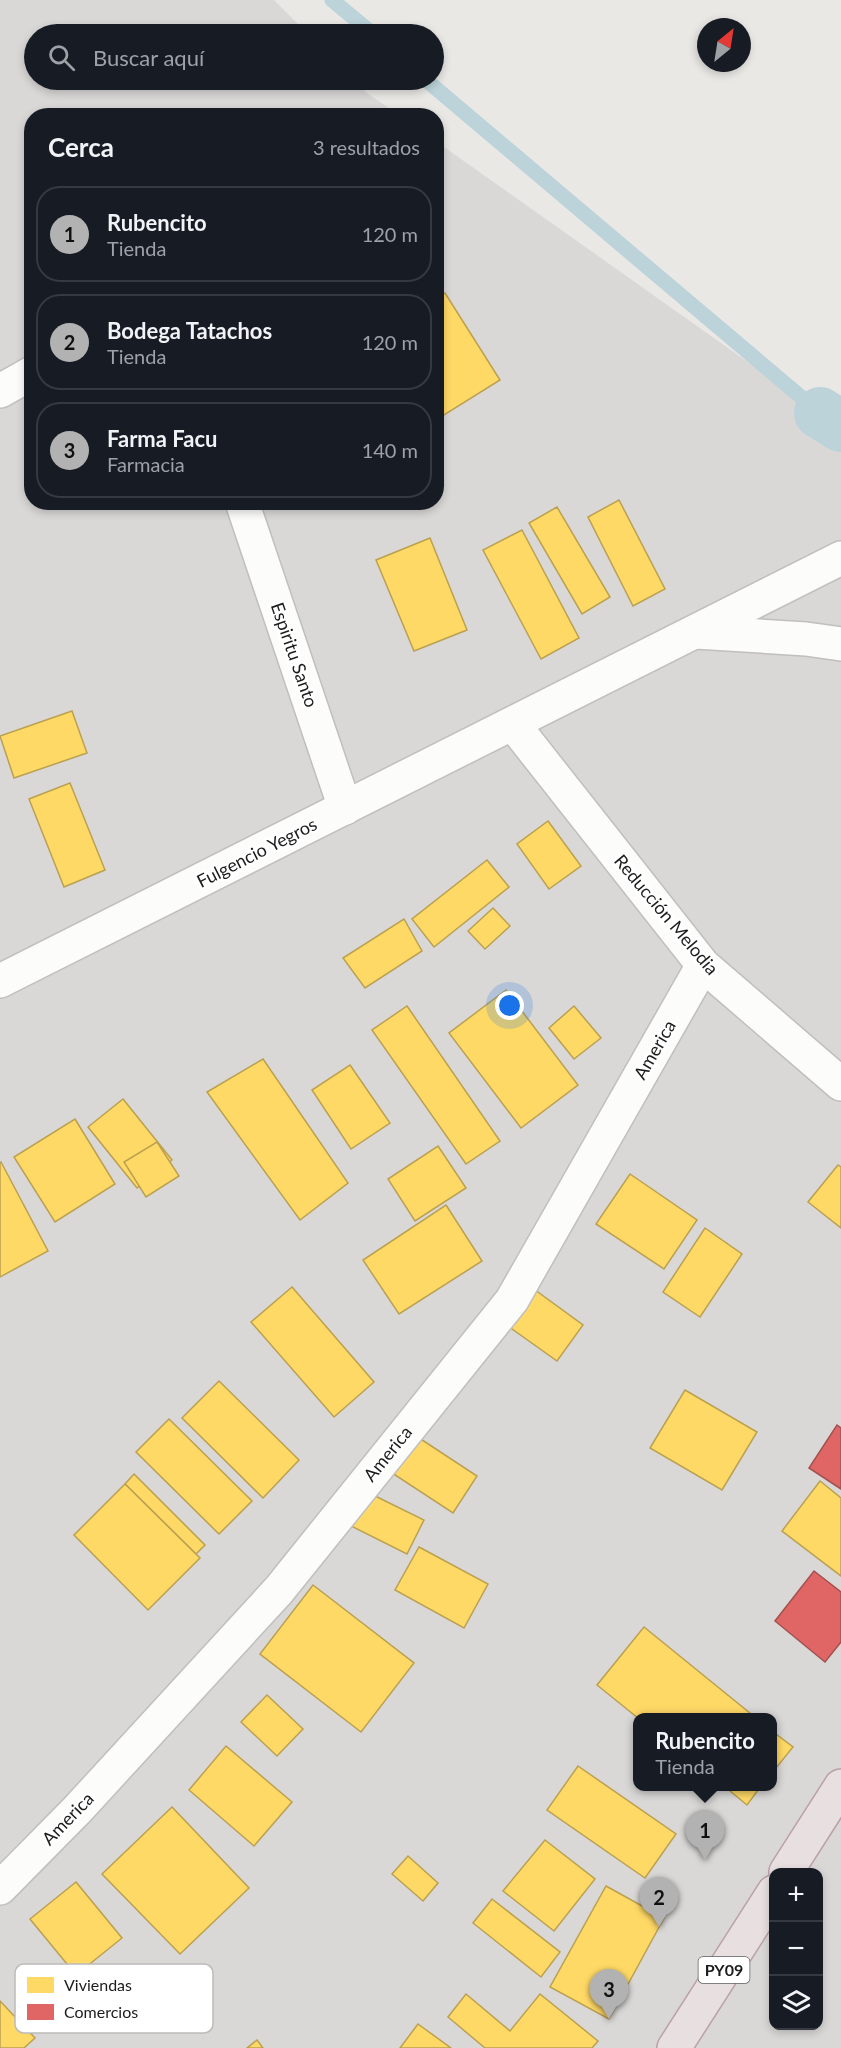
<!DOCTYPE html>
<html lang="es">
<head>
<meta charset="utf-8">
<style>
  body { margin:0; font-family:Lato,sans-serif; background:#20242c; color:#f1f3f6 }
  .controls { position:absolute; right:18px; bottom:18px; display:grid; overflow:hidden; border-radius:12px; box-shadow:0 3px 9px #0003 }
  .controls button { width:54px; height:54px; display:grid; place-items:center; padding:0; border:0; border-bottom:2px solid #363941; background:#171b24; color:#f1f3f6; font:30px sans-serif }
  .compass { position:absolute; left:697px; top:18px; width:54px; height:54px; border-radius:50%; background:#171b24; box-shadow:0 3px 9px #0003; rotate:30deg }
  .you { position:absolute; left:510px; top:1006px; width:21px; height:21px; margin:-15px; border:4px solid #fff; border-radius:50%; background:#1a73e8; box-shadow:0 0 0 9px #1a73e833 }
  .badge { display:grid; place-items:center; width:39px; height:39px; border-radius:50%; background:#b2b2b3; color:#111; font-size:20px; font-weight:700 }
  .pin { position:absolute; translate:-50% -50px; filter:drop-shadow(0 2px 3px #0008) }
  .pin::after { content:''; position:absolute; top:32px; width:21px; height:18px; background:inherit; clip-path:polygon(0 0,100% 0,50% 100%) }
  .popup { position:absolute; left:633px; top:1713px; width:144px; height:78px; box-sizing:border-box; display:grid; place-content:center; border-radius:12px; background:#171b24; filter:drop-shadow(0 2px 4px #0005); font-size:20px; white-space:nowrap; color:#9ea1a6 }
  .popup b { font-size:22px; color:#f1f3f6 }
  .popup::after { content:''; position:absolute; left:50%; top:100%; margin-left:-12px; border:12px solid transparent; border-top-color:#171b24 }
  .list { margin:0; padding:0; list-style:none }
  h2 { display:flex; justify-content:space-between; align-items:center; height:78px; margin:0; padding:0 24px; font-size:26px }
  h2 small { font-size:20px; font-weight:400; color:#9ea1a6 }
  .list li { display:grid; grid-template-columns:39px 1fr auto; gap:18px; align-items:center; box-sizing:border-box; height:96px; margin:0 12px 12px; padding:0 12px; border:2px solid #363941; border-radius:24px }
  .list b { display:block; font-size:22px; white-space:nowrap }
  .list p { margin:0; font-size:20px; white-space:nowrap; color:#9ea1a6 }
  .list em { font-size:20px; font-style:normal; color:#9ea1a6 }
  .icon { flex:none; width:33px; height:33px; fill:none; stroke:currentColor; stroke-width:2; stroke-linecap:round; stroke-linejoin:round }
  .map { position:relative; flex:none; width:841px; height:2048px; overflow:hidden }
  .search { position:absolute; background:#171b24; box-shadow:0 3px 9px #0003; left:24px; top:24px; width:420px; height:66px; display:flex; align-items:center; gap:15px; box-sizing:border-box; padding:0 21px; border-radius:33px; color:#9ea1a6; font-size:22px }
  .panel { position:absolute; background:#171b24; box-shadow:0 3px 9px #0003; left:24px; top:108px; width:420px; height:402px; border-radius:24px }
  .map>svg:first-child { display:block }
  .residential { fill:#d9d8d6; fill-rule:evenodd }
  .homes { fill:#ffd966; stroke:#bba050; stroke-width:1.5 }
  .shops { fill:#e06666; stroke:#a55050; stroke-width:1.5 }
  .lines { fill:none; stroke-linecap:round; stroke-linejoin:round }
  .stream { stroke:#bcd3da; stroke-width:15 }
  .canal { stroke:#bcd3da; stroke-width:52 }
  .street-casing { stroke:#c0bfbd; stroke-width:36 }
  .highway-casing { stroke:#bba0a7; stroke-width:36 }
  .street { stroke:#fcfcfb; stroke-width:33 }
  .highway { stroke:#e7dfe0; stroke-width:33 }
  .labels { text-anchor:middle; stroke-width:6; stroke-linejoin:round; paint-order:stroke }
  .shield { fill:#fff; stroke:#606060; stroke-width:1.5 }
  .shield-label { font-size:16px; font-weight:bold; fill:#1c1c1c }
  .street-label { font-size:18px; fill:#1c1c1c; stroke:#fff }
  .key { fill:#fff; stroke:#bbb; stroke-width:1.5 }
  .key-label { font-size:16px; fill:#1c1c1c }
</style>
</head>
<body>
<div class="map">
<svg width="841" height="2048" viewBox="0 0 841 2048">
  <rect width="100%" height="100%" fill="#eae8e5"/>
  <path class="residential" d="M 0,0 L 274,0 L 308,34 L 34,34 L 34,80 L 353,80 L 367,93 L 399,115 L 32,116 L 32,502 L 436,502 L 437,142 L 820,413 L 841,431 L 841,2048 L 0,2048 ZM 638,1718 L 772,1718 L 772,1786 L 638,1786 ZM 774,1872 L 818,1872 L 818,2026 L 774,2026 Z"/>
  <g class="homes">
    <path d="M 445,293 L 500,380 L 436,420 L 436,299 Z"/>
    <path d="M 619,500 L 665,589 L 633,606 L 588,517 Z"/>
    <path d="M 557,507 L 610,597 L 582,614 L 529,523 Z"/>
    <path d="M 522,530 L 579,638 L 541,659 L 483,550 Z"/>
    <path d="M 430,538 L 467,630 L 414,651 L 376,560 Z"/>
    <path d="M 72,711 L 87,753 L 14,778 L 0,736 Z"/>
    <path d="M 70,783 L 105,870 L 64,887 L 29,799 Z"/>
    <path d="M 548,821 L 581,866 L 549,889 L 517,844 Z"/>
    <path d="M 487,860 L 509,887 L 434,947 L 412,919 Z"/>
    <path d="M 493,908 L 510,926 L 485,949 L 468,931 Z"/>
    <path d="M 404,919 L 422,951 L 365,988 L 343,958 Z"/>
    <path d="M 506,990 L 578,1085 L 521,1128 L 449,1033 Z"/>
    <path d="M 407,1006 L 500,1141 L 466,1164 L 372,1030 Z"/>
    <path d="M 574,1006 L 601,1038 L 574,1059 L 549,1028 Z"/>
    <path d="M 263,1059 L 348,1183 L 300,1220 L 207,1092 Z"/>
    <path d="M 350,1065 L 390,1123 L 351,1149 L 312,1090 Z"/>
    <path d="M 123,1099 L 172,1160 L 137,1188 L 88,1127 Z"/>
    <path d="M 75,1119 L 115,1184 L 55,1222 L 14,1157 Z"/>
    <path d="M 157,1142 L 179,1176 L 146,1197 L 124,1162 Z"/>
    <path d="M 438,1146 L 466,1188 L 415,1221 L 388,1179 Z"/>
    <path d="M 1,1162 L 48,1251 L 0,1277 L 0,1163 Z"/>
    <path d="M 838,1165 L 841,1167 L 841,1228 L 808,1202 Z"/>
    <path d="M 630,1174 L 697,1220 L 664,1269 L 596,1224 Z"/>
    <path d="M 446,1205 L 482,1261 L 399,1314 L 363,1260 Z"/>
    <path d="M 705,1228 L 742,1254 L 700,1317 L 663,1292 Z"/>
    <path d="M 292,1287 L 374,1382 L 334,1417 L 251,1322 Z"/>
    <path d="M 531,1287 L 583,1325 L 557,1361 L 505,1324 Z"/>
    <path d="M 219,1381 L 299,1460 L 263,1498 L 182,1418 Z"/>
    <path d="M 685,1390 L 757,1432 L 722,1490 L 650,1448 Z"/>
    <path d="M 169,1419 L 252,1501 L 219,1534 L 136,1452 Z"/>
    <path d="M 410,1432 L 477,1476 L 453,1513 L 386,1469 Z"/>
    <path d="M 134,1474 L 205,1545 L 196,1554 L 125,1484 Z"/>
    <path d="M 820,1481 L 841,1498 L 841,1576 L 782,1531 Z"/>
    <path d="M 125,1484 L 200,1558 L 148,1610 L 74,1535 Z"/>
    <path d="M 367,1492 L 424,1520 L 407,1554 L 351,1526 Z"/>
    <path d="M 419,1547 L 488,1584 L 464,1628 L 395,1590 Z"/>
    <path d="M 313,1585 L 414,1663 L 361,1732 L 260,1654 Z"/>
    <path d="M 644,1627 L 756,1718 L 638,1718 L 597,1685 Z"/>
    <path d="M 267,1695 L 303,1729 L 277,1756 L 241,1722 Z"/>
    <path d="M 772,1731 L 793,1747 L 772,1773 Z"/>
    <path d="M 226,1746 L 292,1802 L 254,1846 L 189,1790 Z"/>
    <path d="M 578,1766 L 676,1834 L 645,1878 L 547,1810 Z"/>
    <path d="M 724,1786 L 761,1786 L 747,1805 Z"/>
    <path d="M 172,1807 L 249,1888 L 180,1954 L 102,1874 Z"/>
    <path d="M 545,1840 L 595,1879 L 554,1931 L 503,1891 Z"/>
    <path d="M 408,1856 L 438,1883 L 423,1901 L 392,1874 Z"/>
    <path d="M 76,1882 L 122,1938 L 76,1975 L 30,1919 Z"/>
    <path d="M 606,1886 L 664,1918 L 609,2019 L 550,1987 Z"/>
    <path d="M 492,1899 L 560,1952 L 541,1977 L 473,1923 Z"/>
    <path d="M 466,1994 L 510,2031 L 540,1994 L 598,2041 L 592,2048 L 485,2048 L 448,2017 Z"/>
    <path d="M 0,2001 L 35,2038 L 24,2048 L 0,2048 Z"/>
    <path d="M 418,2024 L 451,2048 L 400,2048 Z"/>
    <path d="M 257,2040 L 263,2048 L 247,2048 Z"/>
  </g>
  <g class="shops">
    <path d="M 837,1425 L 841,1428 L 841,1489 L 809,1468 Z"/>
    <path d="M 814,1571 L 841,1592 L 841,1642 L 825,1662 L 775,1621 Z"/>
  </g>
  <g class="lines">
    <g class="stream">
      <path d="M 332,0 L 373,34"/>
      <path d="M 426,80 L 820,413"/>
    </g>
    <path class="canal" d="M 820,413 L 841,426"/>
    <defs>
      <g id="street">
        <path d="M 0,391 L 32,373"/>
        <path d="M 242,502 L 345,808"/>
        <path d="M 696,632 L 806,639 L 841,644"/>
        <path d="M 513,724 L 703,965 L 841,1084"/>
        <path d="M 0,981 L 841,558"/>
        <path d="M 0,1888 L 77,1810 L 279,1590 L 512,1300 L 703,965"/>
      </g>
      <g id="highway">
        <path d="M 786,1872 L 841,1786"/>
        <path d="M 674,2048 L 774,1892"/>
      </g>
    </defs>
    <use href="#street" class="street-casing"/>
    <use href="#highway" class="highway-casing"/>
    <use href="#street" class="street"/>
    <use href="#highway" class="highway"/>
  </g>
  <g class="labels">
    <rect class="shield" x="698.5" y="1957" width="51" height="26" rx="4.5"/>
    <g class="shield-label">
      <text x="724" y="1976">PY09</text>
    </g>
    <g class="street-label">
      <text transform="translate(294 655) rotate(71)" y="6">Espiritu Santo</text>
      <text transform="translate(257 853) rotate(-27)" y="6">Fulgencio Yegros</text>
      <text transform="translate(666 915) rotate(50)" y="6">Reducción Melodia</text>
      <text transform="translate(655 1050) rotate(-60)" y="6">America</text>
      <text transform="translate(388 1454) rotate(-51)" y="6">America</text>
      <text transform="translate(68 1819) rotate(-46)" y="6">America</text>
    </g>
  </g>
  <rect x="15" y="1964" width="198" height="69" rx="9" class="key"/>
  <rect x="27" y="1977" width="27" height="16" fill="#ffd966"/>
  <rect x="27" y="2004" width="27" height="16" fill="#e06666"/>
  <g class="key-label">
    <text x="64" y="1991">Viviendas</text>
    <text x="64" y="2018">Comercios</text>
  </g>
</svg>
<div class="controls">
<button>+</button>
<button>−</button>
<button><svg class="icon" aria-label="layers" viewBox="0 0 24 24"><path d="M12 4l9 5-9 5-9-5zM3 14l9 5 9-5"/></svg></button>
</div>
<svg class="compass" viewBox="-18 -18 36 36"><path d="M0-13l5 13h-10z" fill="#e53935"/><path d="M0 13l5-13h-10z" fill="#9ea1a6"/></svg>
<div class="you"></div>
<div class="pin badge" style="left:705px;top:1860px">1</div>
<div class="popup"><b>Rubencito</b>Tienda</div>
<div class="pin badge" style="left:659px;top:1927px">2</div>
<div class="pin badge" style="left:609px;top:2019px">3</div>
<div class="search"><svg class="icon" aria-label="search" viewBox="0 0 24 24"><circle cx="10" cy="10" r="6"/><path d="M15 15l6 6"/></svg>Buscar aquí</div>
<section class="panel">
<h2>Cerca<small>3 resultados</small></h2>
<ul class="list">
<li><span class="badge">1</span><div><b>Rubencito</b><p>Tienda</p></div><em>120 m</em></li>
<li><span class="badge">2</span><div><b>Bodega Tatachos</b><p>Tienda</p></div><em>120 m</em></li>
<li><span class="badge">3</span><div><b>Farma Facu</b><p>Farmacia</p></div><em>140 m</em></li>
</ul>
</section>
</div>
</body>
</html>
